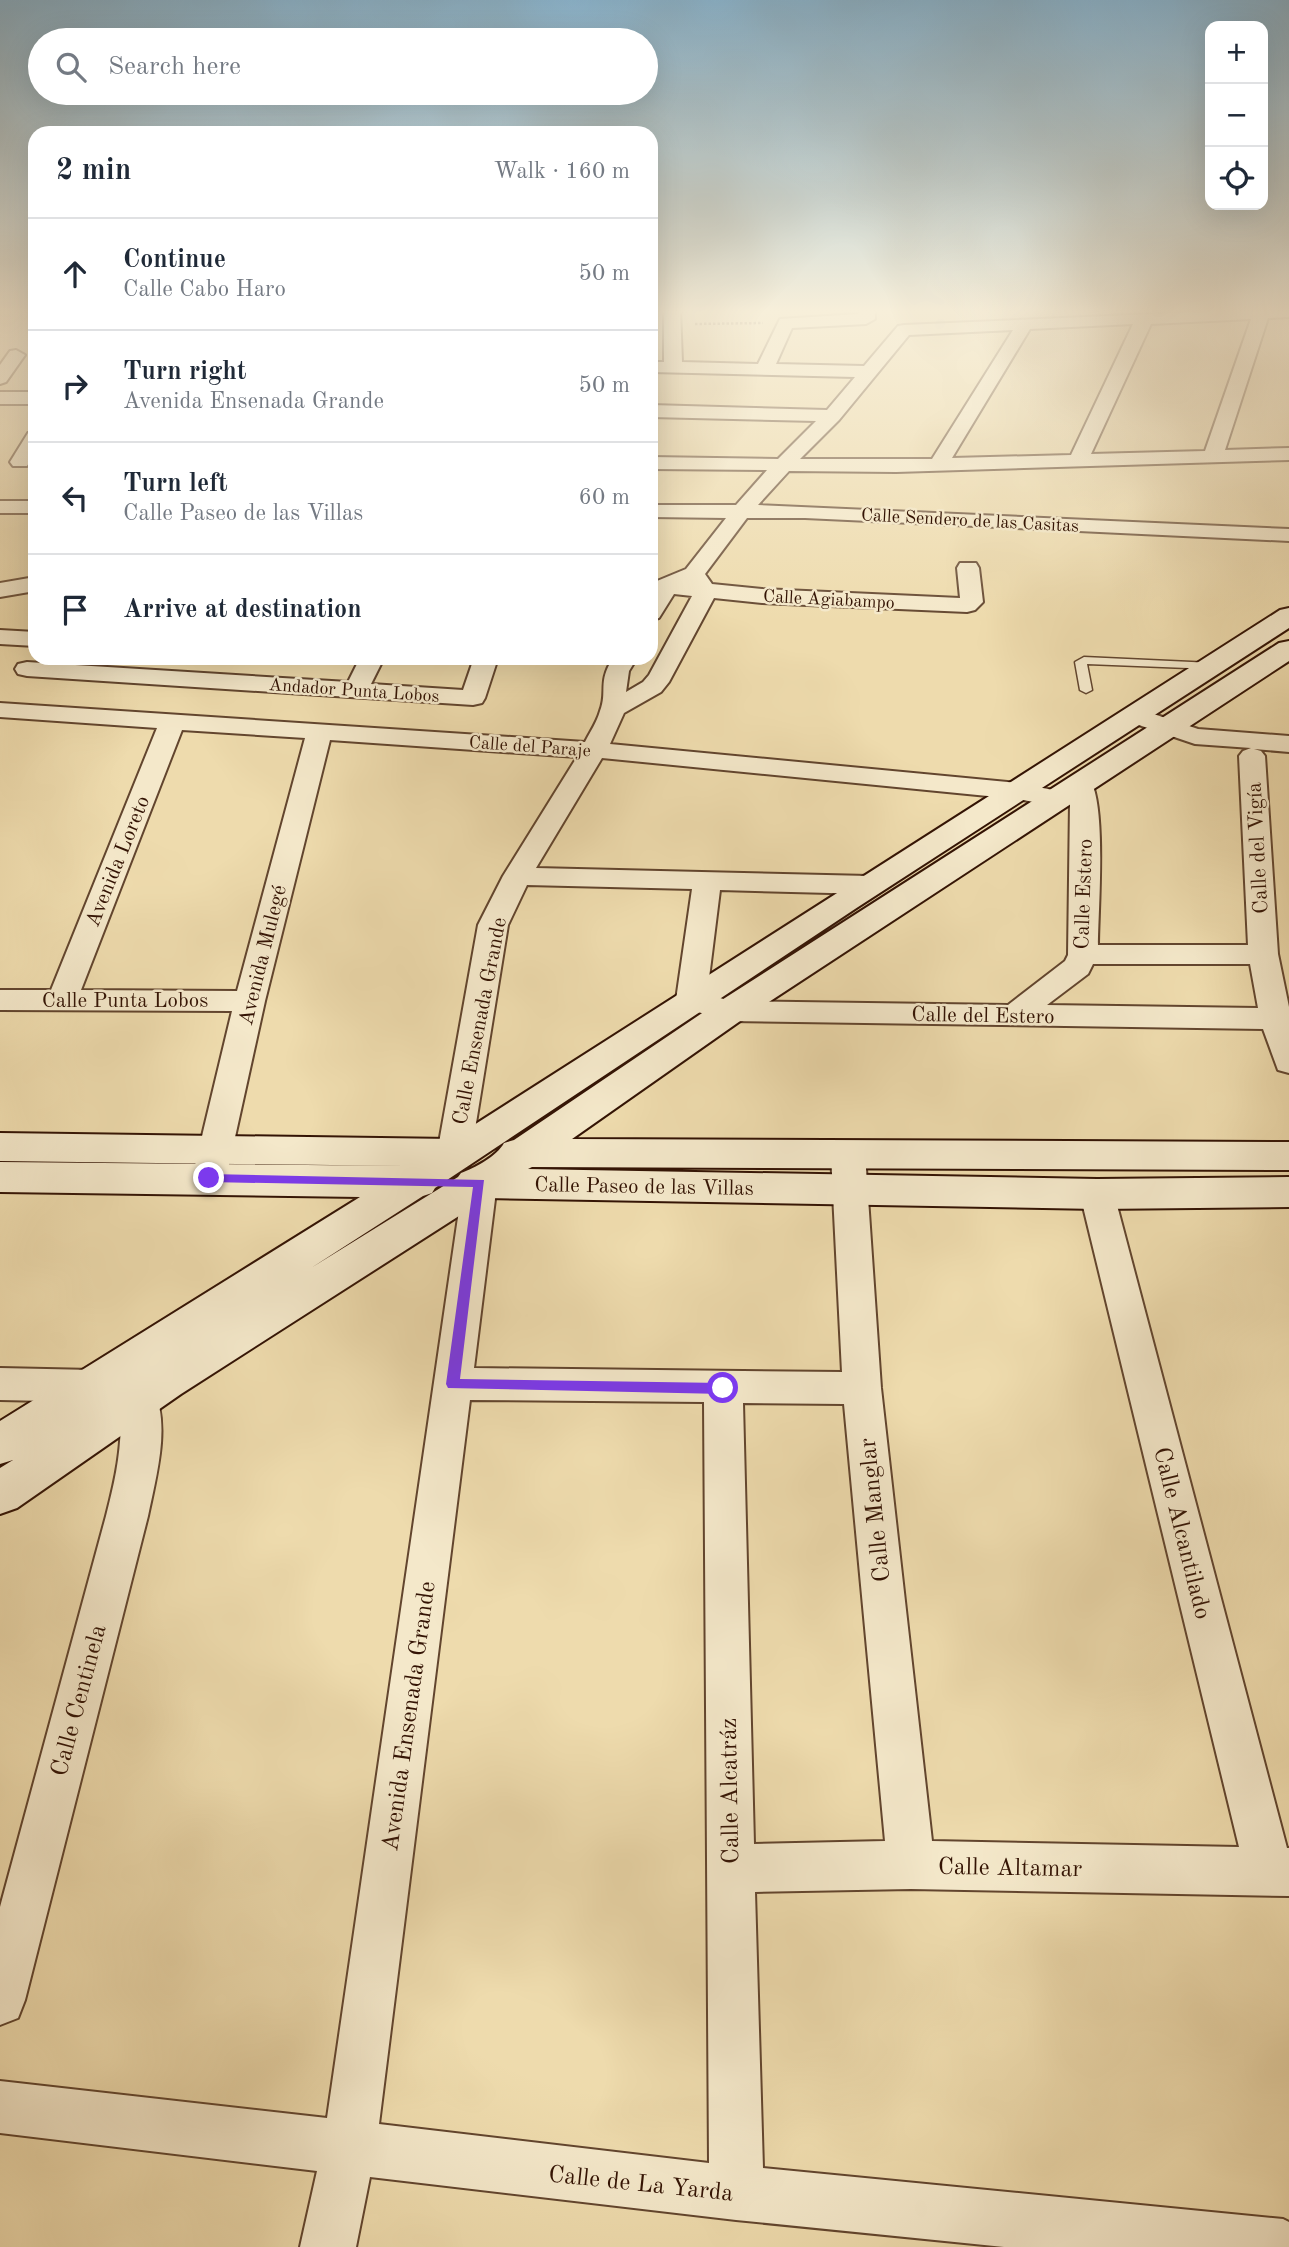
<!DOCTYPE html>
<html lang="en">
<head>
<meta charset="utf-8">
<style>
  body { margin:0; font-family:"Old Standard TT",serif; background:#f2f2f3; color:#1f2937 }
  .controls { position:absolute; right:21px; top:21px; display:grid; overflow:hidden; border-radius:14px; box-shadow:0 7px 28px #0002 }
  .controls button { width:63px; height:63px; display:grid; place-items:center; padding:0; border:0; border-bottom:2px solid #e0e1e3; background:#fff; color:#1f2937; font:35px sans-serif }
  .stop { position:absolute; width:21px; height:21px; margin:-16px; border:5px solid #7c3aed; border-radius:50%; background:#fff }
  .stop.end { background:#7c3aed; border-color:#fff; box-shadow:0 2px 7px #0008 }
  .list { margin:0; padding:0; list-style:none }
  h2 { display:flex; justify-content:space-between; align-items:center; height:91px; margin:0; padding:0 28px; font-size:30px }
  h2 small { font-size:23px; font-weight:400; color:#747a83 }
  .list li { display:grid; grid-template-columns:46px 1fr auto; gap:21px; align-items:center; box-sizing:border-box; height:112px; padding:0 28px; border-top:2px solid #e0e1e3 }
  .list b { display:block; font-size:26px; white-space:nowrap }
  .list p { margin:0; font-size:23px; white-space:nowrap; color:#747a83 }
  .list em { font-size:23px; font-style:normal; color:#747a83 }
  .icon { flex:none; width:38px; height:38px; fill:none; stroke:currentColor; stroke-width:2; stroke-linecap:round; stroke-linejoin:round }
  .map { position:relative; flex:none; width:1289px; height:2247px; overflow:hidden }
  .search { position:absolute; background:#fff; box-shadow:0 7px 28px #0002; left:28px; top:28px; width:630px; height:77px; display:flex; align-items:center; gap:18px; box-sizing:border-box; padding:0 24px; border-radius:38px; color:#747a83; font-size:26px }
  .panel { position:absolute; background:#fff; box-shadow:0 7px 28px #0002; left:28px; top:126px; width:630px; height:539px; border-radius:21px }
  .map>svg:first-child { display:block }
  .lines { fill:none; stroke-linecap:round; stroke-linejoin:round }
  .lane-casing { stroke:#62452e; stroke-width:3 }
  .street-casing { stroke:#62452e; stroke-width:4 }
  .secondary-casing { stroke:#331304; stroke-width:4 }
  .path { stroke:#331304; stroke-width:2.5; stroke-dasharray:2.5 2; stroke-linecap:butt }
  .lane { fill:#f4e8ca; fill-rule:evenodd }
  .street { fill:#f4e8ca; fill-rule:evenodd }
  .secondary { fill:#f4e8ca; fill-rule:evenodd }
  .route { fill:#7c3aed }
  .labels { text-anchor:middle; stroke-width:5; stroke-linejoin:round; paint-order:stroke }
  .far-street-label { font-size:18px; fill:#331304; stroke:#f4e8ca }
  .street-label { font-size:21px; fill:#331304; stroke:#f4e8ca }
  .near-street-label { font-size:24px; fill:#331304; stroke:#f4e8ca }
</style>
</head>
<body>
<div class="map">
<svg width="1289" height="2247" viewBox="0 0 1289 2247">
  <rect width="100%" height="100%" fill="#eedbad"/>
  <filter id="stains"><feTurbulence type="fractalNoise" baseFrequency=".00286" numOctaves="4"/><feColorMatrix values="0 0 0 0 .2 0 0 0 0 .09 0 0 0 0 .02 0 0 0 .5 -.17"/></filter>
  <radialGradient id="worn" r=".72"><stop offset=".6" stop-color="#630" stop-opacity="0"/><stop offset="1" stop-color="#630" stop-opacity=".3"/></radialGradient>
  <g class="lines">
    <defs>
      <path id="lane" d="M 1084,657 L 1213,663 L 1219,666 L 1213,669 L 1087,664 L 1092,690 L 1086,693 L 1080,690 L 1075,662 Z"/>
      <g id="street">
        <path d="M 664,308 L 680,308 L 682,362 L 758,364 L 780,319 L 858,314 L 859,308 L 875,308 L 875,319 L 866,324 L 792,328 L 776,364 L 864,366 L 898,326 L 904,325 L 1289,308 L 1289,317 L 1268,318 L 1225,450 L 1289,448 L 1289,460 L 896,472 L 789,471 L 758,505 L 1289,529 L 1289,541 L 805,518 L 747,518 L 705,574 L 712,584 L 762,589 L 960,598 L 957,568 L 960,563 L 976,563 L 979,568 L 983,602 L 975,610 L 967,612 L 762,603 L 714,598 L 669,682 L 661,692 L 624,713 L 610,744 L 1018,783 L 1068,793 L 1067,784 L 1071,778 L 1080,776 L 1089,778 C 1107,803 1098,911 1098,945 L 1248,945 L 1239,756 L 1243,751 L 1251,748 L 1195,744 L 1127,721 L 1123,716 L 1127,711 L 1136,708 L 1198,729 L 1289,736 L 1289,752 L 1254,749 L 1261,751 L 1265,756 L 1278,954 L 1289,1007 L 1289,1073 L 1278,1070 L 1263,1029 L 730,1021 L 680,1007 L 676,1000 L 692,889 L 527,885 L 508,925 L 471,1154 L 466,1163 L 454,1166 L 442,1163 L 437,1154 L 478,925 L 503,876 L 577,757 L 330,740 L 265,1001 L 226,1178 L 221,1187 L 209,1191 L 197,1187 L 192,1178 L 232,1011 L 0,1010 L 0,990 L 51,990 L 157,728 L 0,717 L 0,703 L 585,742 C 590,732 597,722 600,711 C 608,691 597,683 613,658 L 637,658 L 629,671 L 626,692 L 643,682 L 649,675 L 692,596 L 674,594 L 659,618 L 651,620 L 651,594 L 657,581 L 686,569 L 726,518 L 651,517 L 651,505 L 736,505 L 767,470 L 651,469 L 651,457 L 778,459 L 816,421 L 651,417 L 651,405 L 827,410 L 855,377 L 651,372 L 651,362 L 664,362 ZM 1251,319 L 1205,451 L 1091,454 L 1151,324 ZM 1133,324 L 1071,455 L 952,458 L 1030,329 ZM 1013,330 L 932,459 L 800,459 L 839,420 L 909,335 ZM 182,730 L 305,738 L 237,991 L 81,990 ZM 602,758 L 1018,799 L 1059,807 L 1070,803 L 1068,955 L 1065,961 L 1008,1005 L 730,1001 L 707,994 L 720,890 L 869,894 L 879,891 L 883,885 L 879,879 L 869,876 L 536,868 ZM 1093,964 L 1250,964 L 1258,1008 L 1047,1005 L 1088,974 Z"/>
        <path d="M 16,350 L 25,355 L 6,382 L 0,384 L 0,365 L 10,351 Z"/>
        <rect x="0" y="392" width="35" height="12"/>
        <path d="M 35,431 C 35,445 35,454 27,466 L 13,466 L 10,462 L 28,433 Z"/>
        <rect x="0" y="501" width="35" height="12"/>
        <path d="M 35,577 L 35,591 L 0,597 L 0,583 Z"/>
        <path d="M 0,630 L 35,632 L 35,646 L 0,644 Z"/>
        <path d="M 360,658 L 384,658 L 371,684 L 463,690 L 474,658 L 498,658 L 485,698 L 482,703 L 473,705 L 27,676 L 18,674 L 15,669 L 18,664 L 27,662 L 348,682 Z"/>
        <path d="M 848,1142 L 860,1145 L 865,1154 L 881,1388 L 932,1841 L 1239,1847 L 1080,1194 L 1085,1185 L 1097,1181 L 1109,1185 L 1114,1194 L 1287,1848 L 1289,1848 L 1289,1896 L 911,1889 L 755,1892 L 763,2168 L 1283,2219 L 1289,2222 L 1289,2247 L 1004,2247 L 736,2220 L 370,2177 L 356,2247 L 300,2247 L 317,2171 L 0,2133 L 0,2081 L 327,2118 L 463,1183 L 468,1174 L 480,1170 L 492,1174 L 497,1183 L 474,1368 L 842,1372 L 831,1154 L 836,1145 ZM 470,1400 L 704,1402 L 709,2163 L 379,2124 ZM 743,1403 L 844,1404 L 885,1841 L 754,1844 Z"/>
        <path d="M 0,1368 L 93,1370 L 153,1388 C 171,1425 156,1477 148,1516 L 25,2000 L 18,2018 L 0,2025 L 0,1907 L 106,1516 C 115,1481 123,1446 120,1410 L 93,1402 L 0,1400 Z"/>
      </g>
      <path id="secondary" d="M 1289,608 L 1289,628 L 858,907 L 435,1188 L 432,1193 L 423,1196 L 311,1268 L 458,1177 L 461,1173 C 475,1168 497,1156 504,1143 L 514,1140 L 717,1003 L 1279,643 L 1289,641 L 1289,661 L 743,1019 L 572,1139 L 1289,1142 L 1289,1170 L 532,1167 L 528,1169 L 1097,1179 L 1289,1177 L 1289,1207 L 1097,1209 L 487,1198 L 181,1394 L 17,1508 L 0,1514 L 0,1468 L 13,1460 L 0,1464 L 0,1421 L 360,1197 L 0,1192 L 0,1162 L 409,1166 L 0,1161 L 0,1133 L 452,1139 L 1280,610 Z"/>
    </defs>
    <use href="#lane" class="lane-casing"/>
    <use href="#street" class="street-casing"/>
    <use href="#secondary" class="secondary-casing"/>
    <path class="path" d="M 695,324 L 763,323"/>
    <use href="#lane" class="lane"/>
    <use href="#street" class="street"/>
    <use href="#secondary" class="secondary"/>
  </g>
  <linearGradient id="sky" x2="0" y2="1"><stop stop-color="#89b6d2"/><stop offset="0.5" stop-color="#f7efda"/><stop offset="1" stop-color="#f7efda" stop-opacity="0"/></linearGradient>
  <rect width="1289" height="622" fill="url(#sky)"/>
  <path class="route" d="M 209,1174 L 484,1180 L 460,1379 L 723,1383 L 729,1388 L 723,1394 L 448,1388 L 446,1384 L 473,1187 L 209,1182 L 203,1178 Z"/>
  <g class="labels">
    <g class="far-street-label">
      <text transform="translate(970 520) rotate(3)" y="6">Calle Sendero de las Casitas</text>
      <text transform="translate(829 599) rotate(3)" y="6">Calle Agiabampo</text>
      <text transform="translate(354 690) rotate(4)" y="6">Andador Punta Lobos</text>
      <text transform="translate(530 746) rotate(4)" y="6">Calle del Paraje</text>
    </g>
    <g class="street-label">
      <text transform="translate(1257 848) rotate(-93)" y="7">Calle del Vigía</text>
      <text transform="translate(117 861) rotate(-68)" y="7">Avenida Loreto</text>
      <text transform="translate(1083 894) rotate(-88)" y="7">Calle Estero</text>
      <text transform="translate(262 955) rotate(-76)" y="7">Avenida Mulegé</text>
      <text x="125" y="1007">Calle Punta Lobos</text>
      <text transform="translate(983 1015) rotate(1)" y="7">Calle del Estero</text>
      <text transform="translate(479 1021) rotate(-79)" y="7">Calle Ensenada Grande</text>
      <text transform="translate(644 1186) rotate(1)" y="7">Calle Paseo de las Villas</text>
    </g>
    <g class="near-street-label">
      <text transform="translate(874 1510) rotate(-96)" y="8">Calle Manglar</text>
      <text transform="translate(1183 1533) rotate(76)" y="8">Calle Alcantilado</text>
      <text transform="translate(78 1700) rotate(-75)" y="8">Calle Centinela</text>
      <text transform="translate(408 1716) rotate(-82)" y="8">Avenida Ensenada Grande</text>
      <text transform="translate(729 1791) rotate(-91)" y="8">Calle Alcatráz</text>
      <text transform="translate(1010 1867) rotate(1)" y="8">Calle Altamar</text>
      <text transform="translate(641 2183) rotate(6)" y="8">Calle de La Yarda</text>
    </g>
  </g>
  <rect width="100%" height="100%" filter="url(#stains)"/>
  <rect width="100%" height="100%" fill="url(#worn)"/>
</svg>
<div class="controls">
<button>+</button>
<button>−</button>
<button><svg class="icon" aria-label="locate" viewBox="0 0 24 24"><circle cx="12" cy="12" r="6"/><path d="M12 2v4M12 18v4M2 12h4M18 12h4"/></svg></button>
</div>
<div class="stop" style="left:723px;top:1388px"></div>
<div class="stop end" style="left:209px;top:1178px"></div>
<div class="search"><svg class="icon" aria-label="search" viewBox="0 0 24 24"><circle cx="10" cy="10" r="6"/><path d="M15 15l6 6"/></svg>Search here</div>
<section class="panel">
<h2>2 min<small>Walk · 160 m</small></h2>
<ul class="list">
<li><svg class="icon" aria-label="ahead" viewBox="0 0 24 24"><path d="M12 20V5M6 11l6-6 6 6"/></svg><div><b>Continue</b><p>Calle Cabo Haro</p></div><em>50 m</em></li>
<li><svg class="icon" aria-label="right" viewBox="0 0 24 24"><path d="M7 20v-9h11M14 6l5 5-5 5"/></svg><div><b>Turn right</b><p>Avenida Ensenada Grande</p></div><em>50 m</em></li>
<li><svg class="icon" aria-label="left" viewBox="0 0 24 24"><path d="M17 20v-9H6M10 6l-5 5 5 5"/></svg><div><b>Turn left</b><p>Calle Paseo de las Villas</p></div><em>60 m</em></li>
<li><svg class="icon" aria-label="arrive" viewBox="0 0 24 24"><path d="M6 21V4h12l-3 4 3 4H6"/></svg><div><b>Arrive at destination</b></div></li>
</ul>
</section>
</div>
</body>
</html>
